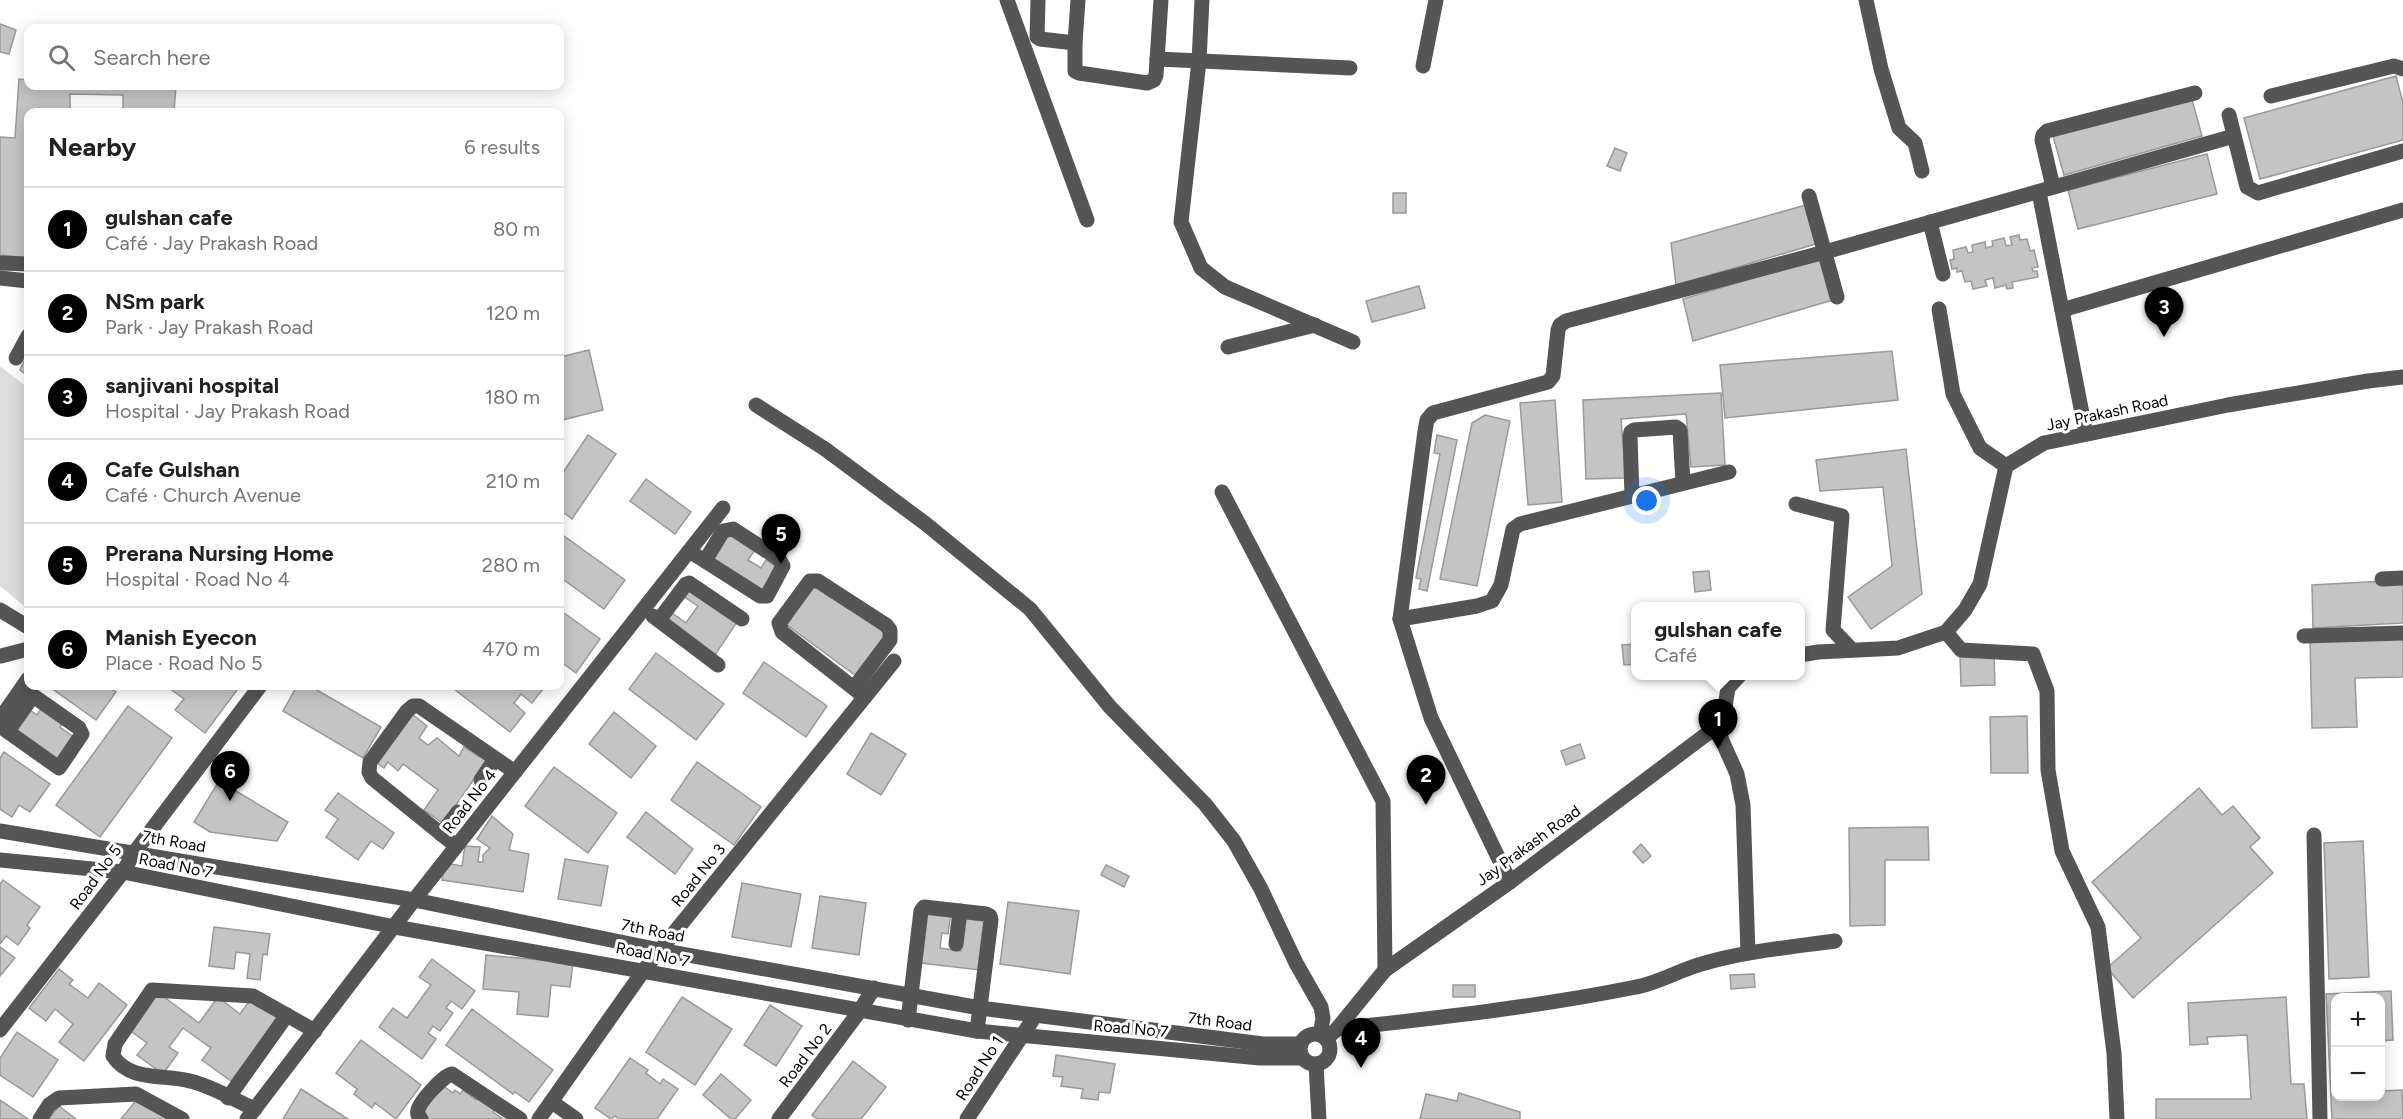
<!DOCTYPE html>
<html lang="en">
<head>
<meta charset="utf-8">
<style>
  body { margin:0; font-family:Figtree,sans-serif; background:#f6f6f6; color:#202124 }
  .controls { position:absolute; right:18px; bottom:18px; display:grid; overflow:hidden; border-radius:12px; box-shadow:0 3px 15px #0003 }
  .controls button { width:54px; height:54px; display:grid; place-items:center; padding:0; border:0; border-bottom:2px solid #e0e0e0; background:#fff; color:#202124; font:30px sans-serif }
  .you { position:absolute; left:1647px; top:501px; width:21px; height:21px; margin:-15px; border:4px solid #fff; border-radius:50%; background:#1a73e8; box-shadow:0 0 0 9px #1a73e833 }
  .badge { display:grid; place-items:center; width:39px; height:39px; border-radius:50%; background:#000; color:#fff; font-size:20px; font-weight:700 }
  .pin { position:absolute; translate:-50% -50px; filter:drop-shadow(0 2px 3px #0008) }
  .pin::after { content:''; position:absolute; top:32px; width:21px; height:18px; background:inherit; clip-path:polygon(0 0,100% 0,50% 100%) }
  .popup { position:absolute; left:1631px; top:602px; width:174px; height:78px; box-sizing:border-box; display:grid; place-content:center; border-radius:12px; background:#fff; filter:drop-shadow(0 2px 4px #0005); font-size:20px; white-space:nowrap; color:#757577 }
  .popup b { font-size:22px; color:#202124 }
  .popup::after { content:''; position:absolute; left:50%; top:100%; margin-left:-12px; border:12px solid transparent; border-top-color:#fff }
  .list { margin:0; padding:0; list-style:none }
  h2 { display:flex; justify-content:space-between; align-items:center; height:78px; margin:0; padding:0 24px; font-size:26px }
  h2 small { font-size:20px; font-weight:400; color:#757577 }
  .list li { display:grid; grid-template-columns:39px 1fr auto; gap:18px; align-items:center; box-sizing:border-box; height:84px; padding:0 24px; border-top:2px solid #e0e0e0 }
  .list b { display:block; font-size:22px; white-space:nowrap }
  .list p { margin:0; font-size:20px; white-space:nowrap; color:#757577 }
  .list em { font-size:20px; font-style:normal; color:#757577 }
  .icon { flex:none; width:33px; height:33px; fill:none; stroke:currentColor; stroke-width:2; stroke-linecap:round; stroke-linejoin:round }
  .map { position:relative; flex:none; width:2403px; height:1119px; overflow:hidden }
  .search { position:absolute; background:#fff; box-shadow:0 3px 15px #0003; left:24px; top:24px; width:540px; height:66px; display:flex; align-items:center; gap:15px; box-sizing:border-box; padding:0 21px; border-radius:12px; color:#757577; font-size:22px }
  .panel { position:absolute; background:#fff; box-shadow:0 3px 15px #0003; left:24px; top:108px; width:540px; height:582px; border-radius:12px }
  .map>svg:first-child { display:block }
  .green { fill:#dcdcdc }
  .building { fill:#c4c4c4; stroke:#999; stroke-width:1.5 }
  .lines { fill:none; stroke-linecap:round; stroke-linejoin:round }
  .minor { stroke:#555; stroke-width:15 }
  .labels { text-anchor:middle; stroke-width:6; stroke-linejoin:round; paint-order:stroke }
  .street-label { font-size:16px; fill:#000; stroke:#fff }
</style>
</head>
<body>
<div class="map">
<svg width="2403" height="1119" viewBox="0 0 2403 1119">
  <rect width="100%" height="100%" fill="#fff"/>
  <path class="green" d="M 0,366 L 28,388 L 28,609 L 0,586 Z"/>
  <g class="building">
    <path d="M 0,24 L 16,30 L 9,54 L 0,52 Z"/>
    <path d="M 2396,76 L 2403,103 L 2403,140 L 2260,179 L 2244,118 Z"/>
    <path d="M 19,79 L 28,80 L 28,86 L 176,86 L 174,112 L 123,112 L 123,95 L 70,94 L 70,112 L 28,112 L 28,258 L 0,255 L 0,137 L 15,138 Z"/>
    <path d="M 2191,96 L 2202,136 L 2064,175 L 2053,136 Z"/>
    <path d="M 1615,148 L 1627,153 L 1620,171 L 1607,166 Z"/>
    <path d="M 2207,154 L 2217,194 L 2078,229 L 2068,190 Z"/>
    <rect x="1393" y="193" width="13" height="20"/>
    <path d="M 1806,205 L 1816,244 L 1676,285 L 1671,243 Z"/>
    <path d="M 2019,235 L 2020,240 L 2027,239 L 2030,251 L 2034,250 L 2038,267 L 2032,268 L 2033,271 L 2037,271 L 2038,277 L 2012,282 L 2013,288 L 2007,289 L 2006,285 L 1995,288 L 1993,278 L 1985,280 L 1987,286 L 1973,289 L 1971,281 L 1965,282 L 1962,271 L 1957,272 L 1957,268 L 1952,269 L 1950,260 L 1954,259 L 1953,250 L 1966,247 L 1968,253 L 1973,252 L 1972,245 L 1985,242 L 1986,248 L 1993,246 L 1992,241 L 2004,238 L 2006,246 L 2012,245 L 2010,237 Z"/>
    <path d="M 1821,258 L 1833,300 L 1693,341 L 1683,299 Z"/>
    <path d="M 1419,286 L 1425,308 L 1372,322 L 1366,301 Z"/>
    <path d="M 589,350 L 603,410 L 562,420 L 560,409 L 560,357 Z"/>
    <path d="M 1892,351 L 1898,400 L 1725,418 L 1720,365 Z"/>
    <path d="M 28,352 L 28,376 L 20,370 Z"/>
    <path d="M 1721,393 L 1725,465 L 1691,467 L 1686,414 L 1621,419 L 1626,478 L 1586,479 L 1583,400 Z"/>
    <path d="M 1555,400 L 1562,502 L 1528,505 L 1520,403 Z"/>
    <path d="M 1485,415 L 1510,421 L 1477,586 L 1440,579 L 1472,423 Z"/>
    <path d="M 588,435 L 616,454 L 572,519 L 560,510 L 562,500 L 560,499 L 560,477 Z"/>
    <path d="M 1437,435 L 1457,440 L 1427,591 L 1419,589 L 1421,579 L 1416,578 L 1440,454 L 1434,453 Z"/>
    <path d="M 1906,449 L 1922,594 L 1871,629 L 1848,597 L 1892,566 L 1883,487 L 1820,491 L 1816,460 Z"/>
    <path d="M 646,479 L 691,512 L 675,534 L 630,501 Z"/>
    <path d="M 729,532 L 755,550 L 748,560 L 761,568 L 766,560 L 777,567 L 761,591 L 710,559 Z"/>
    <path d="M 560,533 L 625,580 L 604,609 L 560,577 Z"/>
    <path d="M 1709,571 L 1711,590 L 1695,592 L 1693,572 Z"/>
    <path d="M 2403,580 L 2403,623 L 2313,628 L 2312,585 Z"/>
    <path d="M 815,584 L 886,634 L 855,675 L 787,625 Z"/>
    <path d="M 690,586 L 739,619 L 715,655 L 666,621 L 672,613 L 686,623 L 698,606 L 683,596 Z"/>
    <path d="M 560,610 L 600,639 L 576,673 L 560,661 Z"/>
    <path d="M 2403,639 L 2403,677 L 2355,678 L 2357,727 L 2312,728 L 2310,642 Z"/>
    <path d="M 1636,644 L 1636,664 L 1624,665 L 1622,645 Z"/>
    <path d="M 656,653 L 724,704 L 696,740 L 629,689 Z"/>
    <path d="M 1994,656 L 1995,685 L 1961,686 L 1960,657 Z"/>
    <path d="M 764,662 L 827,706 L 806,737 L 743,693 Z"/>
    <path d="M 57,686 L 107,686 L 116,692 L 96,720 L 54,690 Z"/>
    <path d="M 166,686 L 240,686 L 205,733 L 175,710 L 184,699 Z"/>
    <path d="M 297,686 L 310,686 L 381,727 L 363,758 L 283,711 Z"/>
    <path d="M 450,686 L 538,686 L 543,689 L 532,703 L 521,694 L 514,703 L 525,713 L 510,732 Z"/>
    <path d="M 43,706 L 64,722 L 60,727 L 76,739 L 60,762 L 13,728 L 27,708 L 37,715 Z"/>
    <path d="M 128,706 L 172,738 L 100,837 L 56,805 Z"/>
    <path d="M 614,712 L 656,746 L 631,778 L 589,744 Z"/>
    <path d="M 412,714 L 427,726 L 419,738 L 428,745 L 437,738 L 459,756 L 464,747 L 487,761 L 443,823 L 424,810 L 438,790 L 403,764 L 398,771 L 388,762 L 384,768 L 376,762 Z"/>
    <path d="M 2027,716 L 2028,773 L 1991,773 L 1990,717 Z"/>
    <path d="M 871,733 L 906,754 L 881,795 L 847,774 Z"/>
    <path d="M 1580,744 L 1585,758 L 1566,765 L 1561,751 Z"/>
    <path d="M 4,752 L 50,784 L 30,812 L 19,805 L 12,817 L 0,809 L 0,758 Z"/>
    <path d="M 697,762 L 761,807 L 734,845 L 671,800 Z"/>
    <path d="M 554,767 L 617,813 L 588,853 L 525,806 Z"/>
    <path d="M 219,781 L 288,822 L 277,841 L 210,832 L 194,822 Z"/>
    <path d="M 2199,788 L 2222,815 L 2233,806 L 2260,838 L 2250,847 L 2273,873 L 2133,998 L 2107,968 L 2141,938 L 2092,882 Z"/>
    <path d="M 338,793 L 394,833 L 383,849 L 371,841 L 358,860 L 326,837 L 338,819 L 325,810 Z"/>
    <path d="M 646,812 L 693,849 L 675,874 L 627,837 Z"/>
    <path d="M 492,816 L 513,834 L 509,850 L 529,854 L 523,892 L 442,880 L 445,863 L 462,866 L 465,846 L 480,847 L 478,862 L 483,862 L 483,855 L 490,848 L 477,839 Z"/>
    <path d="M 1928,827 L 1929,860 L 1885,860 L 1885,925 L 1850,926 L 1849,828 Z"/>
    <path d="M 2363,841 L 2369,977 L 2329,979 L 2324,843 Z"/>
    <path d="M 1641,844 L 1651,856 L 1643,863 L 1633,852 Z"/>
    <path d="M 565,859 L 608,866 L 601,906 L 558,899 Z"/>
    <path d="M 1106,865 L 1129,876 L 1124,887 L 1101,875 Z"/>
    <path d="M 3,880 L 40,907 L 27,925 L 30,928 L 18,945 L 6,936 L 0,944 L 0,884 Z"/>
    <path d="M 742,883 L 801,894 L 791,947 L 732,937 Z"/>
    <path d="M 820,896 L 866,903 L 859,955 L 812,948 Z"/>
    <path d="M 1008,902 L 1079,911 L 1070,974 L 1000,964 Z"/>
    <path d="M 927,909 L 951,912 L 948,934 L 942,933 L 940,948 L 961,951 L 965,919 L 985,921 L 980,970 L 921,963 Z"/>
    <path d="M 214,927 L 270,934 L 267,955 L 263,954 L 260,980 L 247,978 L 250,954 L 236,952 L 234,969 L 209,966 Z"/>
    <path d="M 0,947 L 15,958 L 0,976 Z"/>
    <path d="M 486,955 L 573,963 L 570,987 L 551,985 L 548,1017 L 517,1014 L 519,992 L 483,989 Z"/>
    <path d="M 432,959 L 475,991 L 462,1009 L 451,1001 L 446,1008 L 453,1013 L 440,1031 L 433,1026 L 428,1033 L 436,1039 L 422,1059 L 379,1027 L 393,1008 L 407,1018 L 431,985 L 419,977 Z"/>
    <path d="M 59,969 L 73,980 L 69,984 L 88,998 L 99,983 L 127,1005 L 84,1061 L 59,1042 L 73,1024 L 55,1009 L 46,1021 L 29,1008 Z"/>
    <path d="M 1754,974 L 1755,987 L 1731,989 L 1730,975 Z"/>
    <rect x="1453" y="985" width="22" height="12"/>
    <path d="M 156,991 L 199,1023 L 218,997 L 240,1014 L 253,996 L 279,1016 L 231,1081 L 202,1060 L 211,1048 L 183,1028 L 169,1047 L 178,1053 L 163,1074 L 137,1055 L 147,1043 L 128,1029 Z"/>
    <path d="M 2391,991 L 2393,1040 L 2380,1041 L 2380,998 L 2336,998 L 2336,1096 L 2380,1096 L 2380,1091 L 2402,1090 L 2403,1119 L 2332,1119 L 2326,994 Z"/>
    <path d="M 682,997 L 732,1029 L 695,1085 L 646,1052 Z"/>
    <path d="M 2286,997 L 2291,1084 L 2304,1084 L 2307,1119 L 2156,1119 L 2156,1099 L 2251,1099 L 2247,1035 L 2207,1037 L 2208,1044 L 2190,1045 L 2188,1003 Z"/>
    <path d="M 770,1005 L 802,1026 L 776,1066 L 744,1045 Z"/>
    <path d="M 472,1009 L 553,1070 L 529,1102 L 515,1092 L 513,1094 L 446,1045 Z"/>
    <path d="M 17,1032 L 58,1060 L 33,1097 L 0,1075 L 0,1058 Z"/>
    <path d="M 361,1040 L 421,1085 L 396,1119 L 375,1103 L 372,1108 L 354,1094 L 357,1089 L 336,1073 Z"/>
    <path d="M 1056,1055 L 1115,1064 L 1110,1093 L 1099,1092 L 1098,1100 L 1081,1098 L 1083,1089 L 1061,1086 L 1063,1077 L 1053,1076 Z"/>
    <path d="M 630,1058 L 648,1070 L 646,1073 L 660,1084 L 663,1079 L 678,1089 L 657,1119 L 619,1119 L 615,1116 L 611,1119 L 595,1108 Z"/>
    <path d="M 853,1061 L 886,1087 L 861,1119 L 817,1119 L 812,1115 Z"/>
    <path d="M 721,1074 L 751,1100 L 735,1119 L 731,1119 L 703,1095 Z"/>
    <path d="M 442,1085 L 453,1093 L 455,1090 L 460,1094 L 463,1090 L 476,1100 L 479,1095 L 496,1108 L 493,1112 L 503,1119 L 428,1119 L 421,1114 Z"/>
    <path d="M 301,1089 L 348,1119 L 283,1119 Z"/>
    <path d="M 1459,1093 L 1520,1112 L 1520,1119 L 1420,1119 L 1426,1094 L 1457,1101 Z"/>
    <path d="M 139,1097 L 168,1119 L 121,1119 Z"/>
    <path d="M 0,1100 L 28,1119 L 0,1119 Z"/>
    <path d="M 59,1106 L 76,1119 L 49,1119 Z"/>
  </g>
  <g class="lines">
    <g class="minor">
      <path d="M 1007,0 L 1087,220"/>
      <path d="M 1038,0 L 1037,37 L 1040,39 L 1075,43 L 1075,71 L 1079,73 L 1147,83 L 1154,80 L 1156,75 L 1161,0"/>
      <path d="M 1202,0 L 1199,61 L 1181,222 L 1201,268 L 1225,287 L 1353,342"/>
      <path d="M 1866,0 L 1881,69 L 1899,128 L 1915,143 L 1922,171"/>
      <path d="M 1075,43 L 1078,0"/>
      <path d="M 1157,59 L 1350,68"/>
      <path d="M 1423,66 L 1436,0"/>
      <path d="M 2271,96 L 2394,66 L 2403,69"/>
      <path d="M 2229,115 L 2247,187 L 2258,193 L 2403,151"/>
      <path d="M 2053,187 L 2042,140 L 2043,135 L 2047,131 L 2195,93"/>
      <path d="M 2039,192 L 2086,434"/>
      <path d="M 1809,196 L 1837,297"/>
      <path d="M 1930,222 L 1943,274"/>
      <path d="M 0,263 L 28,264"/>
      <path d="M 0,278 L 28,281"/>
      <path d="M 1939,309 L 1953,394 L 1980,448 L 2006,466"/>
      <path d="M 2062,310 L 2403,210"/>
      <path d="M 1228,347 L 1315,325"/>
      <path d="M 16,358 L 28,336"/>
      <path d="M 756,405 L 825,449 L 926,524 L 1030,609 L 1110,707 L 1205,804 L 1234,841 L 1261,889 L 1296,963 L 1321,1007 L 1323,1018 L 1320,1035"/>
      <path d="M 1222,492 L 1383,801 L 1385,970"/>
      <path d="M 1632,496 L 1630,437 L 1631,432 L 1634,430 L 1676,427 L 1680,430 L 1683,483"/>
      <path d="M 1796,504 L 1842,516 L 1833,630 L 1852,650"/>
      <path d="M 689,551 L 705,561 L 760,596 L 767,596 L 783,566 L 779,559 L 733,529 L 723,531 L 705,561"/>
      <path d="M 2382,579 L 2403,578"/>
      <path d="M 0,610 L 28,627"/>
      <path d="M 653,616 L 718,665"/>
      <path d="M 1400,619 L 1477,606 L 1492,601 L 1501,585 L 1513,529 L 1520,524 L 1729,472"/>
      <path d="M 659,620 L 686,584 L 689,583 L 742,619"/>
      <path d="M 1946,632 L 1961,650 L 2033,654 L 2047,691 L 2048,770 L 2062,851 L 2098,927 L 2114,1053 L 2117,1119"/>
      <path d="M 2304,636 L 2403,633"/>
      <path d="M 1800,655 L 1818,652 L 1898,648 L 1946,632 L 1965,610 L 1980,584 L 2006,466 L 2044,443 L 2228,405 L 2368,381 L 2403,377"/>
      <path d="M 1,656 L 28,649"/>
      <path d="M 854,688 L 890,640 L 890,630 L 886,625 L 818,581 L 810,581 L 779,623 L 782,632 L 865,697"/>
      <path d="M 0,719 L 28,679"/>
      <path d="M 0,726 L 59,768 L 82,734 L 79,728 L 22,688"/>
      <path d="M 1716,727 L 1737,774 L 1743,805 L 1748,953"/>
      <path d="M 8,731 L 33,696"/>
      <path d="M 481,780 L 495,759"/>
      <path d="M 0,831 L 414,900 L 660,950 L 980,1008 L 1263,1044 L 1301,1044"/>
      <path d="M 441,834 L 458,812"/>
      <path d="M 2314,835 L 2320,1119"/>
      <path d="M 456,846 L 372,778 L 369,772 L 370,762 L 407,711 L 413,706 L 419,706 L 515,772"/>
      <path d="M 0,860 L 123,872 L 395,927 L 977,1031 L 1260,1058 L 1303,1058"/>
      <path d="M 1510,882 L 1431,718 L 1400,619 L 1425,431 L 1427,420 L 1433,413 L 1548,382 L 1553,376 L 1558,330 L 1560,325 L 1566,321 L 1825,252 L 2234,136"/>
      <path d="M 956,944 L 960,911"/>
      <path d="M 908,1020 L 921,911 L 924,907 L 986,914 L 990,916 L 991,920 L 977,1031"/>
      <path d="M 1337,1029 C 1437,1018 1537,1007 1636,987 C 1659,983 1681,969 1705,963 C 1747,951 1792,947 1835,941"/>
      <path d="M 0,1030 L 123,872 L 134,853 L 260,686"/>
      <circle cx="1315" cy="1049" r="15"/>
      <path d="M 1326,1039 L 1337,1029 L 1385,970 L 1510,882 L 1716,727 L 1724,713 L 1728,688 L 1739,676"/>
      <path d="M 1316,1064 L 1319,1119"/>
      <path d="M 228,1098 L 287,1015"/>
      <path d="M 552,1102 L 576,1119"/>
      <path d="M 255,1109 C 234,1100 212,1086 190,1081 C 164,1074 130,1082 113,1056 L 115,1044 L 152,990 L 253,996 L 315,1031"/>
      <path d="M 40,1119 L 49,1105 L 59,1098 L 136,1094 L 182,1119"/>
      <path d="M 247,1119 L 414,900 L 723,508"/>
      <path d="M 421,1119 C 418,1115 417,1115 418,1110 C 420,1101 444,1075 452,1074 L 520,1119"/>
      <path d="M 539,1119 L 644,970 L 894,661"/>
      <path d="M 779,1119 L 859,1012 L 874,988"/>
      <path d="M 967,1119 L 1035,1016"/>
    </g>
  </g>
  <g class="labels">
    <g class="street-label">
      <text transform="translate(2107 412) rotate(-12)" y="6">Jay Prakash Road</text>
      <text transform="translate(469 801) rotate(-52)" y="6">Road No 4</text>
      <text transform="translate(174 841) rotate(10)" y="6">7th Road</text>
      <text transform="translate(1528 845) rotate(-36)" y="6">Jay Prakash Road</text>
      <text transform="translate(176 865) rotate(11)" y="6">Road No 7</text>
      <text transform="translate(698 875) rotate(-51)" y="6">Road No 3</text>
      <text transform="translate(95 877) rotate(-54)" y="6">Road No 5</text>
      <text transform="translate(653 930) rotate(11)" y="6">7th Road</text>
      <text transform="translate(653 954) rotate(11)" y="6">Road No 7</text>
      <text transform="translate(1220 1021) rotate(7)" y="6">7th Road</text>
      <text transform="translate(1131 1028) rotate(5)" y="6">Road No 7</text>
      <text transform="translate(805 1055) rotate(-53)" y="6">Road No 2</text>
      <text transform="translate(979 1068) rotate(-57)" y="6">Road No 1</text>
    </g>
  </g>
</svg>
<div class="controls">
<button>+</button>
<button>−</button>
</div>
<div class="you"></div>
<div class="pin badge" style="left:1718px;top:749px">1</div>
<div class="popup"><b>gulshan cafe</b>Café</div>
<div class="pin badge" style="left:1426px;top:805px">2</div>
<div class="pin badge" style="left:2164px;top:337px">3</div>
<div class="pin badge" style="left:1361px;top:1068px">4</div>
<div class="pin badge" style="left:781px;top:564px">5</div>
<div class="pin badge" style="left:230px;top:801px">6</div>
<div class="search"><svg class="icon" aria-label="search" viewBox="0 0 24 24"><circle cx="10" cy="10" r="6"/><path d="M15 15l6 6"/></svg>Search here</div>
<section class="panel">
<h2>Nearby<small>6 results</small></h2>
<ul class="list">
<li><span class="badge">1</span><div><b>gulshan cafe</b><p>Café · Jay Prakash Road</p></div><em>80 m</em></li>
<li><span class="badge">2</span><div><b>NSm park</b><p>Park · Jay Prakash Road</p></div><em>120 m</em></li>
<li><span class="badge">3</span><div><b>sanjivani hospital</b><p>Hospital · Jay Prakash Road</p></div><em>180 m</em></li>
<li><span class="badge">4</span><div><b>Cafe Gulshan</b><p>Café · Church Avenue</p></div><em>210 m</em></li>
<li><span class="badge">5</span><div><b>Prerana Nursing Home</b><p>Hospital · Road No 4</p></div><em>280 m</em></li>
<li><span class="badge">6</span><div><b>Manish Eyecon</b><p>Place · Road No 5</p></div><em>470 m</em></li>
</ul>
</section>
</div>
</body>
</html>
